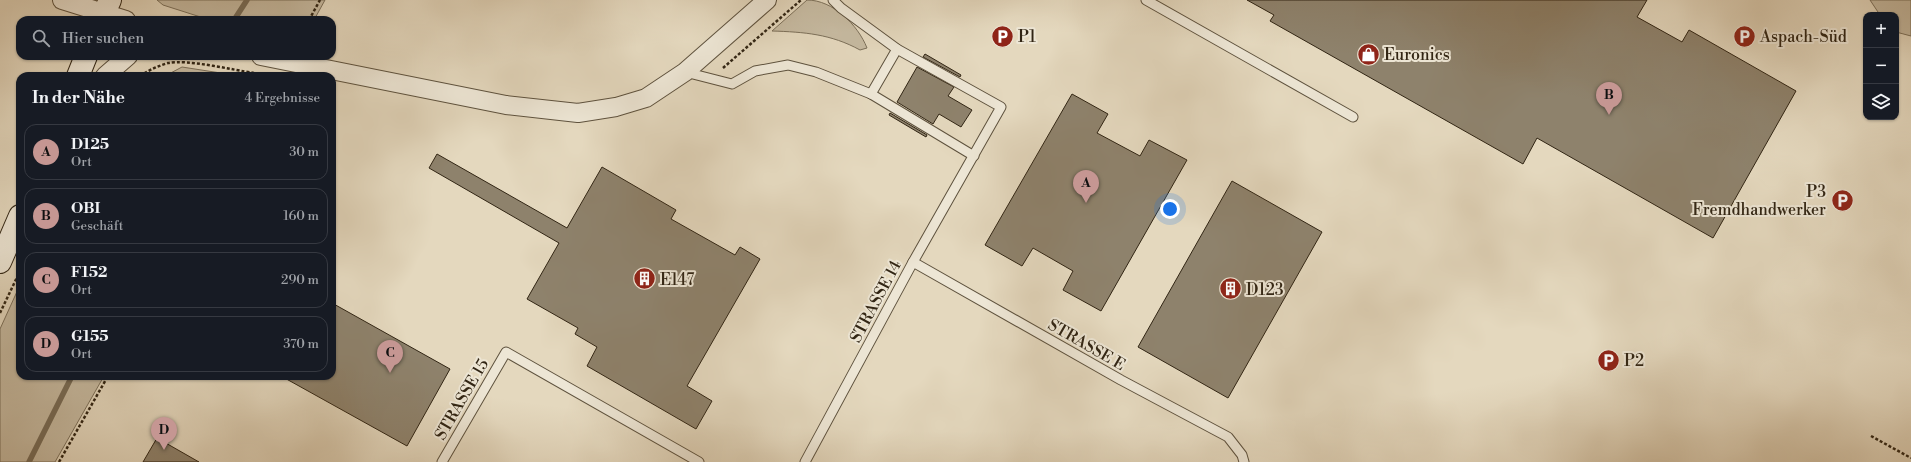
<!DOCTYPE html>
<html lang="de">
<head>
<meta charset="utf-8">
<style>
  body { margin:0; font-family:"Libre Bodoni",serif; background:#242831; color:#f1f3f6 }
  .controls { position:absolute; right:12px; top:12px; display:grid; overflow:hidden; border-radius:8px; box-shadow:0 1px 3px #0004 }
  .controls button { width:36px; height:36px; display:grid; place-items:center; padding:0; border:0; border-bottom:1px solid #363941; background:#171b24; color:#f1f3f6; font:20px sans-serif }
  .you { position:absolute; left:1170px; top:209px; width:14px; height:14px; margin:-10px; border:3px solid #fff; border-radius:50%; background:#1a73e8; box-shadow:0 0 0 6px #1a73e833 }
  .badge { display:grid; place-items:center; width:26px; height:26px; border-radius:50%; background:#c59692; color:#111; font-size:13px; font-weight:700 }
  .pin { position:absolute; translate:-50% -33px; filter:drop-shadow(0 1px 2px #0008) }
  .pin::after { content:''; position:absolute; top:21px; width:14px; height:12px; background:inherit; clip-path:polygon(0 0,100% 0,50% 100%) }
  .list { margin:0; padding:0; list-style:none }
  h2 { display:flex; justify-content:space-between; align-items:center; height:52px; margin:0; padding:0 16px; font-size:17px }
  h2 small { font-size:13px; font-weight:400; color:#9ea1a6 }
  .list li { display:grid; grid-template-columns:26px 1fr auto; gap:12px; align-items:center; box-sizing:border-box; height:56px; margin:0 8px 8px; padding:0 8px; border:1px solid #363941; border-radius:12px }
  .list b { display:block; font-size:15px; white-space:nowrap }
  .list p { margin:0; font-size:13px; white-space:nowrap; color:#9ea1a6 }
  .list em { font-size:13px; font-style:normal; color:#9ea1a6 }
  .icon { flex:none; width:22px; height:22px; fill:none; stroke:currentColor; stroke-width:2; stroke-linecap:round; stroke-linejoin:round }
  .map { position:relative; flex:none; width:1911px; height:462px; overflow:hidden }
  .search { position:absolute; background:#171b24; box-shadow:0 1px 3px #0004; left:16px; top:16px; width:320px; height:44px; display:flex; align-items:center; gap:10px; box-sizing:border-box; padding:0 14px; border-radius:12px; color:#9ea1a6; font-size:15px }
  .panel { position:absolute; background:#171b24; box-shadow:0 1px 3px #0004; left:16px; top:72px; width:320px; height:308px; border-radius:12px }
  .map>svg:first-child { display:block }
  .green { fill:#c6baa1; stroke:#7c705a }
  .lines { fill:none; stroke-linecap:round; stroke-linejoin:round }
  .stream { stroke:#786c57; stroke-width:5.5 }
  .building { fill:#8e826c; stroke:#312514 }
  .service-casing { stroke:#5e523e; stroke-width:11 }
  .minor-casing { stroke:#5e523e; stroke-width:20 }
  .secondary-casing { stroke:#312514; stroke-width:24 }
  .path { stroke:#312514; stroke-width:2.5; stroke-dasharray:3 2; stroke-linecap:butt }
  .service { stroke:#ede6d5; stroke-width:9 }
  .minor { stroke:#ede6d5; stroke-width:18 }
  .secondary { stroke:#ede6d5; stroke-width:22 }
  .labels { text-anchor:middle; stroke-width:4; stroke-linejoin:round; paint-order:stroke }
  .poi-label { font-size:16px; fill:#312514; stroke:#ede6d5; text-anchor:start }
  .street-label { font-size:16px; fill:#312514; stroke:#ede6d5 }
</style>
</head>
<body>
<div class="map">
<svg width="1911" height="462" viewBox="0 0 1911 462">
  <rect width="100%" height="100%" fill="#e4d8be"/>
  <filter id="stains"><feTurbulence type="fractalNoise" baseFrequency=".005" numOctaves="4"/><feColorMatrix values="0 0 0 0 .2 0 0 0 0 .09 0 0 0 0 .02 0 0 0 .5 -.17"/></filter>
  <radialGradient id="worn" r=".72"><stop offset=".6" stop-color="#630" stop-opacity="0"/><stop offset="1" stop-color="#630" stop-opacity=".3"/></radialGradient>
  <g class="green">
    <path d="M 157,0 L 325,0 L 314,20 L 210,20 L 163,5 Z"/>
    <path d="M 807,0 C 833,0 858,25 867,48 L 860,50 C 831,34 804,32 772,31 Z"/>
    <path d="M 1870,0 L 1911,0 L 1911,36 L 1896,32 L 1896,15 L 1880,15 Z"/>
    <path d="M 182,67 L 240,76 L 165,76 Z"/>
    <path d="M 20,285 L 20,376 L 104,376 L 55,462 L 0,462 L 0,329 Z"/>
  </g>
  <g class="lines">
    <g class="stream">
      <path d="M 236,17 L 247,0"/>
      <path d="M 29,462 L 72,376"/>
    </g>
  </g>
  <g class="building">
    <path d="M 1247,0 L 1647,0 L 1637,17 L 1682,42 L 1689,30 L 1796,91 L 1713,238 L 1537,138 L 1523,164 L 1270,21 L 1274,15 Z"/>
    <path d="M 925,54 L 961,75 L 960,77 L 923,57 Z"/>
    <path d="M 917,67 L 954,87 L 948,96 L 972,110 L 961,127 L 939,114 L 933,124 L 897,102 Z"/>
    <path d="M 1072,94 L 1108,114 L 1097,133 L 1140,156 L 1149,140 L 1187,160 L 1101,311 L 1063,290 L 1073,271 L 1033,248 L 1022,266 L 985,245 Z"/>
    <path d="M 890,113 L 927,135 L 926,137 L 889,115 Z"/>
    <path d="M 437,154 L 567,228 L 602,167 L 676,210 L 671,219 L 735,255 L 740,247 L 760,259 L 687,386 L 712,401 L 696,429 L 587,366 L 597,347 L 575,334 L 578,328 L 527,299 L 559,243 L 429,168 Z"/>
    <path d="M 1232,181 L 1322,232 L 1228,398 L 1138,347 Z"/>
    <path d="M 332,303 L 450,369 L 407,446 L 281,376 L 332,376 Z"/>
    <path d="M 157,438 L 199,462 L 143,462 Z"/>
  </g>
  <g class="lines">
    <defs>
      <g id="service">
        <path d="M 1146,0 L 1353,117"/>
        <path d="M 685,72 L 732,84 L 755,71 L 788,65 L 816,72 L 871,94 L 974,156"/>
        <path d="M 871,94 L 897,49"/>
        <path d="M 913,262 L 1121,380 L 1228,437 L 1242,455 L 1244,462"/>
        <path d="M 442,462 L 506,352 L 699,462"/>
        <path d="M 805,462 L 913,262 L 1001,107 L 897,49 L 841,8 L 833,0"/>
      </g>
      <g id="minor">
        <path d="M 62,0 L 126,20"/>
        <path d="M 261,56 L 506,105 L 578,113 L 616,107 L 646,98 L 685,72 L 767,0"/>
        <path d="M 105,76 L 128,56"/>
      </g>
      <g id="secondary">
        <path d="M 101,20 L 110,0"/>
        <path d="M 78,76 L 86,56"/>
        <path d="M 0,262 L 20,216"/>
      </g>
    </defs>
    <use href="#service" class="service-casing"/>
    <use href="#minor" class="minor-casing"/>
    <use href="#secondary" class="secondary-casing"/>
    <g class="path">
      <path d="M 309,20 L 320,0"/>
      <path d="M 723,68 L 801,0"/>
      <path d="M 140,76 C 149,70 158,66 168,63 C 187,59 233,70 254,73"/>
      <path d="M 0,313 L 20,271"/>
      <path d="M 1871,436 L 1911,458"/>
      <path d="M 59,462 L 108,376"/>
    </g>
    <use href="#service" class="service"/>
    <use href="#minor" class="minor"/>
    <use href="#secondary" class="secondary"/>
  </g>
  <defs>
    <symbol id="parking-disc" viewBox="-11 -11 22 22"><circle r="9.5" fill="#8f2418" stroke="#ede6d5"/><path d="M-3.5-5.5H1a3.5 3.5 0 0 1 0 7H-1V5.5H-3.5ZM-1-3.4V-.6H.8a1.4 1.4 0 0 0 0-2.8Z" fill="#fff"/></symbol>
    <symbol id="shop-disc" viewBox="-11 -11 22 22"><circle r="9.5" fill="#8f2418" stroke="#ede6d5"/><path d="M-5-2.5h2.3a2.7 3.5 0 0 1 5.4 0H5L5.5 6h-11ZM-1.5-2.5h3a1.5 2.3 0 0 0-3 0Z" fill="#fff"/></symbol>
    <symbol id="building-disc" viewBox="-11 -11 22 22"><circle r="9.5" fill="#8f2418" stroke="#ede6d5"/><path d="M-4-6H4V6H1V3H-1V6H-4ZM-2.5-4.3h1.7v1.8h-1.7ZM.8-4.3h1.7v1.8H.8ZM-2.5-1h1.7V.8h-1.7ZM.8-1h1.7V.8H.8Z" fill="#fff"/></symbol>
  </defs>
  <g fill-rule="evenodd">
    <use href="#parking-disc" x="990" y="24" width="25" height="25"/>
    <use href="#parking-disc" x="1732" y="24" width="25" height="25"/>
    <use href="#shop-disc" x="1356" y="42" width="25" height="25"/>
    <use href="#parking-disc" x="1830" y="188" width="25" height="25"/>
    <use href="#building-disc" x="632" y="266" width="25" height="25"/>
    <use href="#building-disc" x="1218" y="276" width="25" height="25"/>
    <use href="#parking-disc" x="1596" y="348" width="25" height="25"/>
  </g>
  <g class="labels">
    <g class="poi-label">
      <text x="1018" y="42">P1</text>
      <text x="1760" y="42">Aspach-Süd</text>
      <text x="1384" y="60">Euronics</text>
      <text x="1826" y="197" text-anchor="end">P3<tspan x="1826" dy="18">Fremdhandwerker</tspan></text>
      <text x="660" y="285">E147</text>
      <text x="1246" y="295">D123</text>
      <text x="1624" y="366">P2</text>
    </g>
    <g class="street-label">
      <text transform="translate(875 301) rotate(-62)" y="6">STRASSE 14</text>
      <text transform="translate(1087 344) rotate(30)" y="6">STRASSE E</text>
      <text transform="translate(461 399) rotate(-60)" y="6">STRASSE 15</text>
    </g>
  </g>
  <rect width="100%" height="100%" filter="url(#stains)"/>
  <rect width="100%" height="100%" fill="url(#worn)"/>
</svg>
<div class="controls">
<button>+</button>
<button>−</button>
<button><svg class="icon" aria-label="layers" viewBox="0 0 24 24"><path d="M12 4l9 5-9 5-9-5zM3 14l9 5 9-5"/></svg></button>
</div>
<div class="you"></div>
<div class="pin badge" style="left:1086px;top:203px">A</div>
<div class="pin badge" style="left:1609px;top:115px">B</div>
<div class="pin badge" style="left:390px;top:373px">C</div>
<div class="pin badge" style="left:164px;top:450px">D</div>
<div class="search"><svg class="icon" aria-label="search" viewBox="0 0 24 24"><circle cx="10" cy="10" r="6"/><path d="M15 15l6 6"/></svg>Hier suchen</div>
<section class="panel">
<h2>In der Nähe<small>4 Ergebnisse</small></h2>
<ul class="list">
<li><span class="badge">A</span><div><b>D125</b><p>Ort</p></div><em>30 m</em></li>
<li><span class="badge">B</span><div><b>OBI</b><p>Geschäft</p></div><em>160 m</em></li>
<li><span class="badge">C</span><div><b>F152</b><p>Ort</p></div><em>290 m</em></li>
<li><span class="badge">D</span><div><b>G155</b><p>Ort</p></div><em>370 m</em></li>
</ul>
</section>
</div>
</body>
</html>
